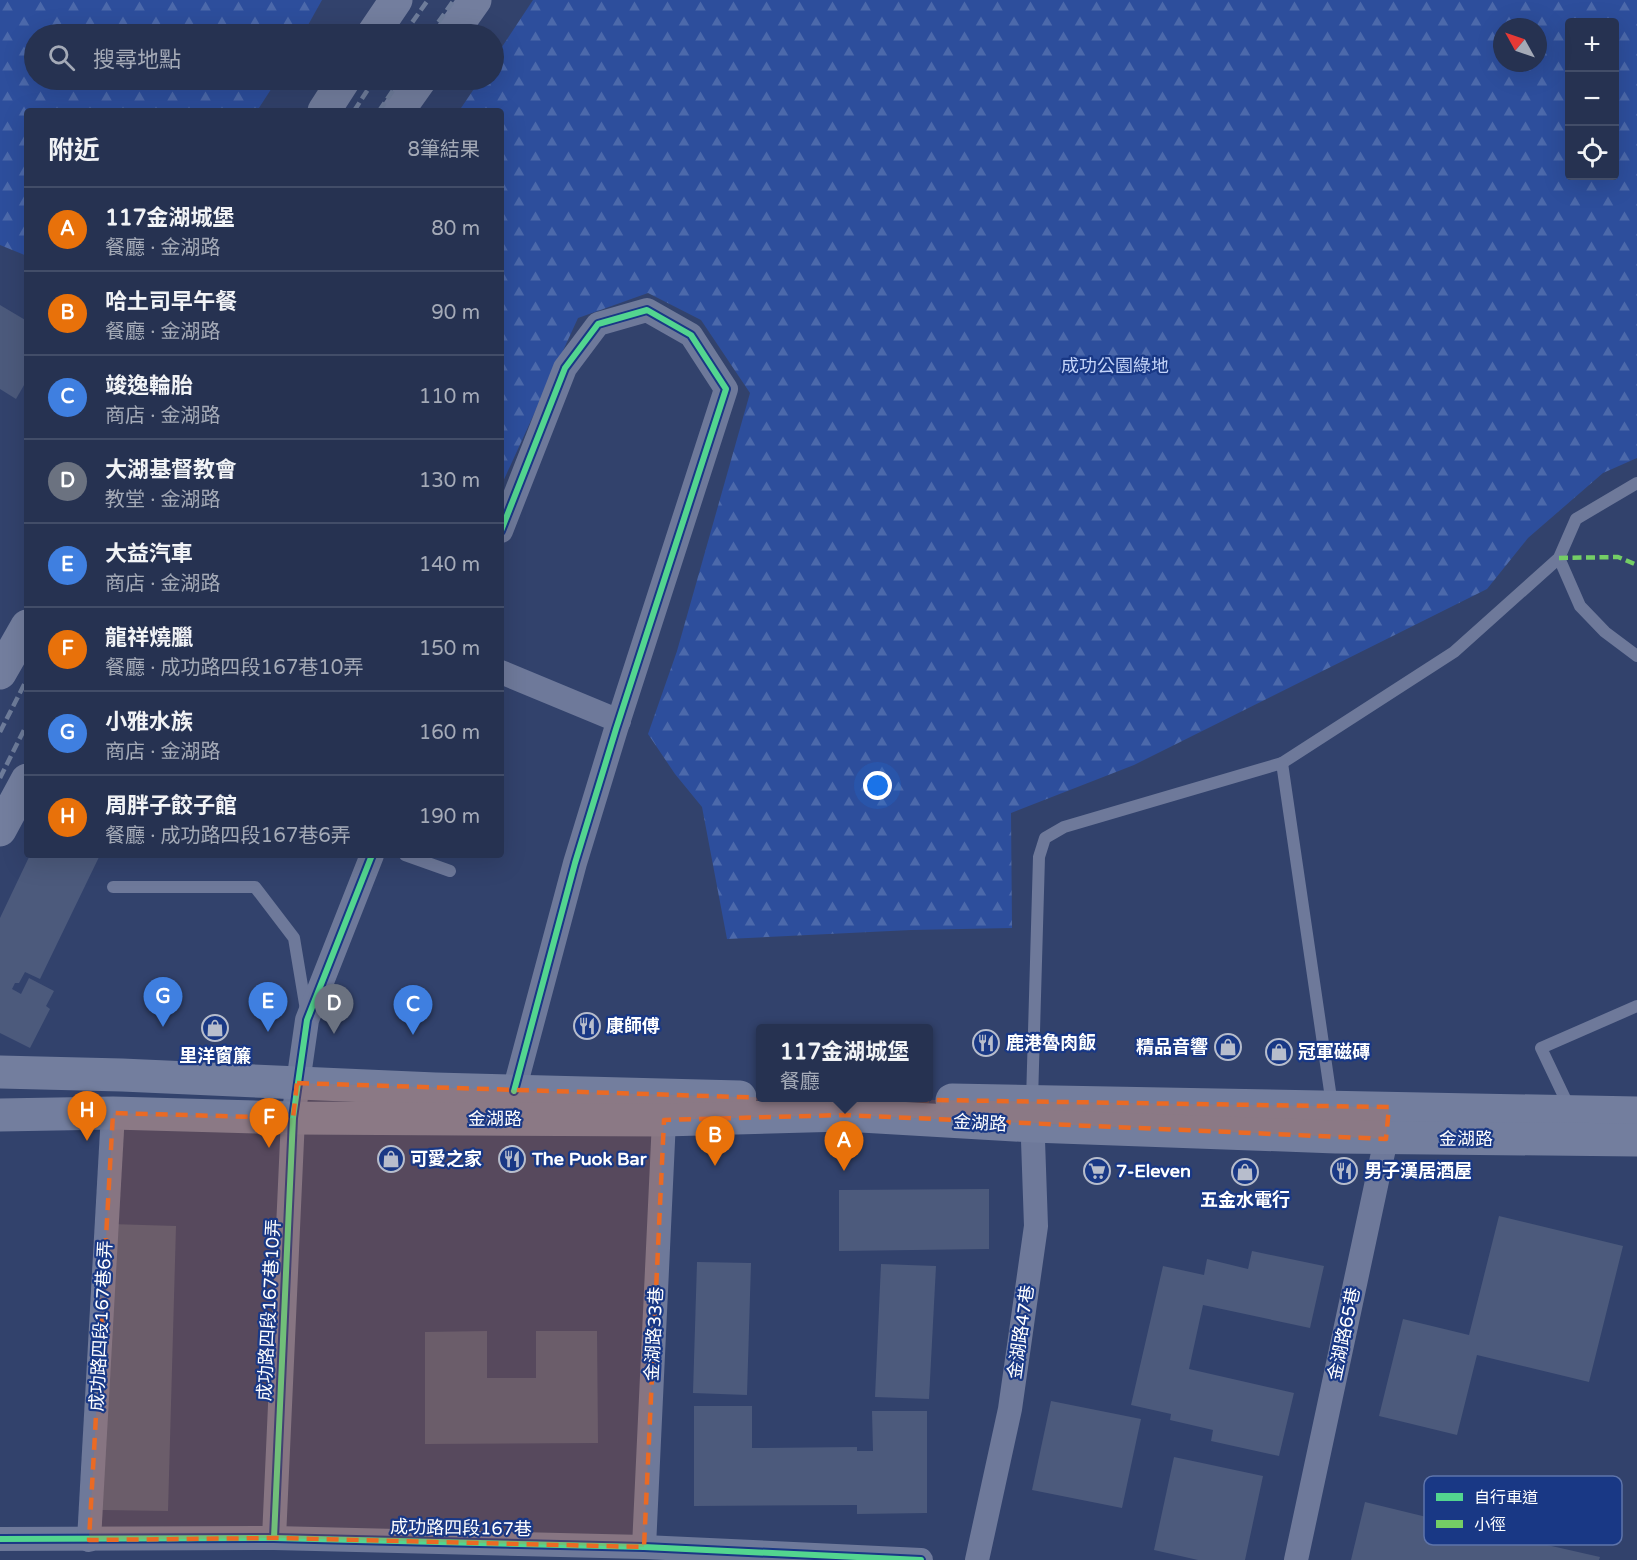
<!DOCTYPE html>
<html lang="zh-TW">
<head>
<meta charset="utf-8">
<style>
  body { margin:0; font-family:"Varela Round","Noto Sans TC",sans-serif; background:#2e3a58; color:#f1f3f6 }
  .controls { position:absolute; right:18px; top:18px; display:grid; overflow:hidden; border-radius:6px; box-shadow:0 6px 24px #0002 }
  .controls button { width:54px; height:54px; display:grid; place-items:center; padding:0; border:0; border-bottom:2px solid #424d68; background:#263251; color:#f1f3f6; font:30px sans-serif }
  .compass { position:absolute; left:1493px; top:18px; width:54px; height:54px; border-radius:50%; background:#263251; box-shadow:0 6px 24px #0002; rotate:310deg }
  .you { position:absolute; left:878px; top:786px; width:21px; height:21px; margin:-15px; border:4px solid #fff; border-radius:50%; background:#1a73e8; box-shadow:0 0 0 9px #1a73e833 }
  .badge { display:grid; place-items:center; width:39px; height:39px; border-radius:50%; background:#bca0f2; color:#fff; font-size:20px; font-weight:700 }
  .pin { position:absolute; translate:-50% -50px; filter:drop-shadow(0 2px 3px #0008) }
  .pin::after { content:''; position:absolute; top:32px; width:21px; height:18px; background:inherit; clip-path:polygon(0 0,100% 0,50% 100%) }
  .popup { position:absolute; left:756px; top:1024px; width:177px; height:78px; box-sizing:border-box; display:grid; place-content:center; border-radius:6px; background:#263251; filter:drop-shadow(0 2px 4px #0005); font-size:20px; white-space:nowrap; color:#a4aab7 }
  .popup b { font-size:22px; color:#f1f3f6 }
  .popup::after { content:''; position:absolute; left:50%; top:100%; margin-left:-12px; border:12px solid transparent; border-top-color:#263251 }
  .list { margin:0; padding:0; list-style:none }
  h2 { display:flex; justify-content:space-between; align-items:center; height:78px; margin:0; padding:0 24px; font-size:26px }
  h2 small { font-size:20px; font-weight:400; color:#a4aab7 }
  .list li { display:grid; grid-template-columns:39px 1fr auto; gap:18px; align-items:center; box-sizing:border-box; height:84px; padding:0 24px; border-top:2px solid #424d68 }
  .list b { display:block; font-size:22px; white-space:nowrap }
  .list p { margin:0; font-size:20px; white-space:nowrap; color:#a4aab7 }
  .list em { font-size:20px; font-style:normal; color:#a4aab7 }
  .icon { flex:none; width:33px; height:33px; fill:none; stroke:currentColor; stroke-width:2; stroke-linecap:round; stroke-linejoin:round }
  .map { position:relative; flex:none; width:1637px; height:1560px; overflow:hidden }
  .search { position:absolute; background:#263251; box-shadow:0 6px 24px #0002; left:24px; top:24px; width:480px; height:66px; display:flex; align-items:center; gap:15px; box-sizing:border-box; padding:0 21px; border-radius:33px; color:#a4aab7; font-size:22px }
  .panel { position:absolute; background:#263251; box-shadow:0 6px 24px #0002; left:24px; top:108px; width:480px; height:750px; border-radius:6px }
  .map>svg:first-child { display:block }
  .forest { fill:url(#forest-firs); fill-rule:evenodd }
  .building { fill:#4c5a7c }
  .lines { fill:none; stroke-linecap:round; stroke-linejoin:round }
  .service { stroke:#6e799a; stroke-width:12 }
  .minor { stroke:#6e799a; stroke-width:24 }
  .secondary { stroke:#737e9e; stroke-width:33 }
  .rail { stroke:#6e7c9a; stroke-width:4.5; stroke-dasharray:10 4.5; stroke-linecap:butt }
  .quiet { stroke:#74ce65; stroke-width:4.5; stroke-dasharray:9 4.5; stroke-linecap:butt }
  .cycleway-casing { stroke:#193885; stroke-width:10 }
  .cycleway { stroke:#53d58f; stroke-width:6 }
  .marked { fill:#ea6a24; fill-opacity:0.2; stroke:#ea6a24; stroke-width:4.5; stroke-dasharray:12 8; stroke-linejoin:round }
  .labels { text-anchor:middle; stroke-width:4.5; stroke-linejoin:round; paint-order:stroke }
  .park-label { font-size:18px; fill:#c4d4f9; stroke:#193885 }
  .poi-label { font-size:18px; font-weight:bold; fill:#fff; stroke:#193885; text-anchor:start }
  .street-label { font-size:18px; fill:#fff; stroke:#193885 }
  .key { fill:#193885; stroke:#5e74aa; stroke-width:1.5 }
  .key-label { font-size:16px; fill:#fff }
</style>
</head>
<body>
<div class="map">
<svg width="1637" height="1560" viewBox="0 0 1637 1560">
  <defs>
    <pattern id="forest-firs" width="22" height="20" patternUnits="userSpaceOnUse" patternTransform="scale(1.5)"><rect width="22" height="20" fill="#2d4e9c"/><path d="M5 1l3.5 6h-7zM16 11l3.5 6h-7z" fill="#4c69ab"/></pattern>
  </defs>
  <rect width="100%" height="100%" fill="#32426c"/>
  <g class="forest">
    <path d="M 0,0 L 322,0 L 303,34 L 34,34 L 34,80 L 277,80 L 257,111 L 27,111 L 27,256 L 0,245 Z"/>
    <path d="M 533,0 L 1637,0 L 1637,458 L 1603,473 L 1528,538 L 1487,589 L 1134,765 L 1011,813 L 1012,928 L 911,930 L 727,939 L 702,807 L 675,774 L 648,734 L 677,651 L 750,393 L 701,320 L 648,293 L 578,318 L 501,486 L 501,111 L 459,111 L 480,80 L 494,80 L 494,59 ZM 1570,22 L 1614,22 L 1614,176 L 1570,176 ZM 1502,27 L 1538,27 L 1538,63 L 1502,63 Z"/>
  </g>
  <g class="building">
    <path d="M 0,305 L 27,321 L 27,380 L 16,399 L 0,389 Z"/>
    <path d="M 30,855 L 100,855 L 40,979 L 25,972 L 19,983 L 15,983 L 12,989 L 21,994 L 29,978 L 54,991 L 46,1006 L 50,1009 L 30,1048 L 0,1033 L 0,918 Z"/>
    <path d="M 989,1189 L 989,1249 L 839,1251 L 839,1190 Z"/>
    <path d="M 1499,1216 L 1623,1246 L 1589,1382 L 1477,1355 L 1457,1435 L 1379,1416 L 1403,1319 L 1469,1335 Z"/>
    <path d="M 110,1224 L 176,1226 L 168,1511 L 102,1510 Z"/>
    <path d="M 1252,1251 L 1324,1266 L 1310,1328 L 1203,1305 L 1189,1369 L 1294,1393 L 1279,1456 L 1211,1441 L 1213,1430 L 1170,1420 L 1171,1414 L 1131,1405 L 1163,1266 L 1204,1275 L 1207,1259 L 1248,1269 Z"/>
    <path d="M 697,1262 L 751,1263 L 747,1395 L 693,1393 Z"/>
    <path d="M 881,1264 L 936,1266 L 929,1399 L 875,1397 Z"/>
    <path d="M 487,1331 L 487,1378 L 536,1378 L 536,1331 L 597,1331 L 598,1443 L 425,1444 L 425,1332 Z"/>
    <path d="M 1051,1401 L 1141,1419 L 1122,1508 L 1032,1490 Z"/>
    <path d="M 694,1406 L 752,1406 L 752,1448 L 857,1447 L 857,1451 L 873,1451 L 872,1411 L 927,1411 L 927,1513 L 857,1514 L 857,1505 L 694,1506 Z"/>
    <path d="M 1174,1457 L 1263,1476 L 1245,1560 L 1198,1560 L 1154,1550 Z"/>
    <path d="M 1452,1483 L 1530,1502 L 1521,1539 L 1600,1557 L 1599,1560 L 1351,1560 L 1365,1502 L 1443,1521 Z"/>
  </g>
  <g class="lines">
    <g class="service">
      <path d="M 1559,558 L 1580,606 L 1605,632 L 1637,656"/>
      <path d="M 1282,763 L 1454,652 L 1559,558 L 1576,519 L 1637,483"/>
      <path d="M 405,855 L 450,871"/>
      <path d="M 113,887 L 255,887 L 294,938 L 306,1010"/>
      <path d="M 1032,1101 L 1039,857 L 1045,838 L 1064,827 L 1282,763 L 1332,1105"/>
      <path d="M 1570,1109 L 1541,1048 L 1637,1006"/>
    </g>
    <g class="minor">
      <path d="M 501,531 L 565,368 L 598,324 L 647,310 L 691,335 L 726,389 L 616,729 L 575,863 L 514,1091"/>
      <path d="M 501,672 L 619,721"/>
      <path d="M 274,1538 L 293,1118 L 307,1020 L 372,855"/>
      <path d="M 0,1539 L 274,1538 L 644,1547 L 921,1560"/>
      <path d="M 89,1540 L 113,1113"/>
      <path d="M 644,1547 L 664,1120"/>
      <path d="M 977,1560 L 1010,1409 L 1036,1226 L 1032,1112"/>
      <path d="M 1296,1560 L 1386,1139 L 1388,1122"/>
    </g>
    <g class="secondary">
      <path d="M 373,34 L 396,0"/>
      <path d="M 451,34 L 475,0"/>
      <path d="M 324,111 L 344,80"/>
      <path d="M 398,111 L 420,80"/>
      <path d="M 0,673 L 27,626"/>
      <path d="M 0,830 L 27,780"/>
      <path d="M 0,1072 L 122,1075 L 435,1089 L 740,1097"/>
      <path d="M 952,1100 L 1637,1113"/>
      <path d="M 0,1115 L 113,1113 L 293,1118 L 664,1120 L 844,1115 L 1033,1126 L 1336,1137 L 1637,1140"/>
    </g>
    <g class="rail">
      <path d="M 404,34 L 428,0"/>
      <path d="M 430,34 L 454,0"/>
      <path d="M 354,111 L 374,80"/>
      <path d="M 379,111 L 400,80"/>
      <path d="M 0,732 L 27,679"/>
      <path d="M 0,778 L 27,724"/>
    </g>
    <path class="quiet" d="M 1559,558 L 1618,557 L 1637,565"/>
    <defs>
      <g id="cycleway">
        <path d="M 501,531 L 565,368 L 598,324 L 647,310 L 691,335 L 726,389 L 616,729 L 575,863 L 514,1091"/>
        <path d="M 274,1538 L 293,1118 L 307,1020 L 372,855"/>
        <path d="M 0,1539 L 274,1538 L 644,1547 L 921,1560"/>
      </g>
    </defs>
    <use href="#cycleway" class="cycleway-casing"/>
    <use href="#cycleway" class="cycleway"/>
  </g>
  <path class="marked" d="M 297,1083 L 740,1097 L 1389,1107 L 1386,1139 L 844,1115 L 664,1120 L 644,1547 L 274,1538 L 89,1540 L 113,1113 L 293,1118 Z"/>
  <defs>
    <symbol id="restaurant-ring" viewBox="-11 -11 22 22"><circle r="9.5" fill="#193885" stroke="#b7bdcc" stroke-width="1.5"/><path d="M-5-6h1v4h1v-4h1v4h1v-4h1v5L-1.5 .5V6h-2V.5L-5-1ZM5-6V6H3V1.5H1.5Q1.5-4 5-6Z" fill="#b7bdcc"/></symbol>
    <symbol id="shop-ring" viewBox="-11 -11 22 22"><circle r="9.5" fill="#193885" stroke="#b7bdcc" stroke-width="1.5"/><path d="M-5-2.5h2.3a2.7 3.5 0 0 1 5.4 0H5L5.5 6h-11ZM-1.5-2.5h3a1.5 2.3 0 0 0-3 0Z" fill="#b7bdcc"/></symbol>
    <symbol id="supermarket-ring" viewBox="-11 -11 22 22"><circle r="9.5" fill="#193885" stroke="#b7bdcc" stroke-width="1.5"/><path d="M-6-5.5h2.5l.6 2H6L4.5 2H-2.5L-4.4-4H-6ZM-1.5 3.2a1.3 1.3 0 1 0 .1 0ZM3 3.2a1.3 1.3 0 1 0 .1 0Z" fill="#b7bdcc"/></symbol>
  </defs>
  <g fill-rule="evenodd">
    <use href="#restaurant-ring" x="572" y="1011" width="30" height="30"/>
    <use href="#shop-ring" x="200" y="1013" width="30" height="30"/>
    <use href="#restaurant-ring" x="971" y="1028" width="30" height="30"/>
    <use href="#shop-ring" x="1213" y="1032" width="30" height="30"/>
    <use href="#shop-ring" x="1264" y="1037" width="30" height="30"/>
    <use href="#shop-ring" x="376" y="1144" width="30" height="30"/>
    <use href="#restaurant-ring" x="497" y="1144" width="30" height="30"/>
    <use href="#supermarket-ring" x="1082" y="1156" width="30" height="30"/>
    <use href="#restaurant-ring" x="1329" y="1156" width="30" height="30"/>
    <use href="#shop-ring" x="1230" y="1157" width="30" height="30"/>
  </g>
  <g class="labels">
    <g class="park-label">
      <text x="1115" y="372">成功公園綠地</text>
    </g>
    <g class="poi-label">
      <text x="606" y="1032">康師傅</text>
      <text x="1006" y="1049">鹿港魯肉飯</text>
      <text x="1208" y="1053" text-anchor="end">精品音響</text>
      <text x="1298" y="1058">冠軍磁磚</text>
      <text x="215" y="1062" text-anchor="middle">里洋窗簾</text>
      <text x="410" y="1165">可愛之家</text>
      <text x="532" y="1165">The Puok Bar</text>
      <text x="1116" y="1177">7-Eleven</text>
      <text x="1364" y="1177">男子漢居酒屋</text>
      <text x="1245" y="1206" text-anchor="middle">五金水電行</text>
    </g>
    <g class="street-label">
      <text x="495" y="1125">金湖路</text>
      <text transform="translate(980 1123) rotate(3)" y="6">金湖路</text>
      <text x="1466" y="1145">金湖路</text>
      <text transform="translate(269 1310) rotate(-87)" y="6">成功路四段167巷10弄</text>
      <text transform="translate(101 1326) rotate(-87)" y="6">成功路四段167巷6弄</text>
      <text transform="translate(1021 1332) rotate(-82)" y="6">金湖路47巷</text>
      <text transform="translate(654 1334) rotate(-87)" y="6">金湖路33巷</text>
      <text transform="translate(1344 1334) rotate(-78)" y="6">金湖路65巷</text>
      <text transform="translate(461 1528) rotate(1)" y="6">成功路四段167巷</text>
    </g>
  </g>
  <rect x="1424" y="1476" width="198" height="69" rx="9" class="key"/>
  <rect x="1436" y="1493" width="27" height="8" fill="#53d58f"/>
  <rect x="1436" y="1520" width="27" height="8" fill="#74ce65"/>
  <g class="key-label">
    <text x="1474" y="1503">自行車道</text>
    <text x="1474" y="1530">小徑</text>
  </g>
</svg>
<div class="controls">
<button>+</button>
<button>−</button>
<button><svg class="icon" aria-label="locate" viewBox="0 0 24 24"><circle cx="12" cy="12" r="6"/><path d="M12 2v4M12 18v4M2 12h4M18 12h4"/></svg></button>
</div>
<svg class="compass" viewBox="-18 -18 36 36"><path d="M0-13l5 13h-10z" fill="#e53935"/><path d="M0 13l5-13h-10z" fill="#a4aab7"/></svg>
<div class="you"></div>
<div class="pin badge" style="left:844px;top:1171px;background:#e8710a">A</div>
<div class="popup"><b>117金湖城堡</b>餐廳</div>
<div class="pin badge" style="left:715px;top:1166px;background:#e8710a">B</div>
<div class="pin badge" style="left:413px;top:1035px;background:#3f7fe0">C</div>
<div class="pin badge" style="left:334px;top:1034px;background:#6b7280">D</div>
<div class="pin badge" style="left:268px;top:1032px;background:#3f7fe0">E</div>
<div class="pin badge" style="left:269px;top:1148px;background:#e8710a">F</div>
<div class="pin badge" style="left:163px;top:1027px;background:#3f7fe0">G</div>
<div class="pin badge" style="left:87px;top:1141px;background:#e8710a">H</div>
<div class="search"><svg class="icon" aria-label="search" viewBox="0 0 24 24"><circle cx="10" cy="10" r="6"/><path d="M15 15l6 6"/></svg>搜尋地點</div>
<section class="panel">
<h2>附近<small>8筆結果</small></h2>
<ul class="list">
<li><span class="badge" style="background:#e8710a">A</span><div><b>117金湖城堡</b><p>餐廳 · 金湖路</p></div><em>80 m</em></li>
<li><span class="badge" style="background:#e8710a">B</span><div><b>哈土司早午餐</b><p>餐廳 · 金湖路</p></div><em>90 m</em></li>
<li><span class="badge" style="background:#3f7fe0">C</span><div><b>竣逸輪胎</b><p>商店 · 金湖路</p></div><em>110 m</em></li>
<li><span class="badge" style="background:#6b7280">D</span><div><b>大湖基督教會</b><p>教堂 · 金湖路</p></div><em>130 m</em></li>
<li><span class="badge" style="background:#3f7fe0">E</span><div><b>大益汽車</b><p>商店 · 金湖路</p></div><em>140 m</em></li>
<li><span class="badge" style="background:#e8710a">F</span><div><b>龍祥燒臘</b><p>餐廳 · 成功路四段167巷10弄</p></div><em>150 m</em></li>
<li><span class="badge" style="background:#3f7fe0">G</span><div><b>小雅水族</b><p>商店 · 金湖路</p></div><em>160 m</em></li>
<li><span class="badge" style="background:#e8710a">H</span><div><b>周胖子餃子館</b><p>餐廳 · 成功路四段167巷6弄</p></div><em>190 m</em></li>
</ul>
</section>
</div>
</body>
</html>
